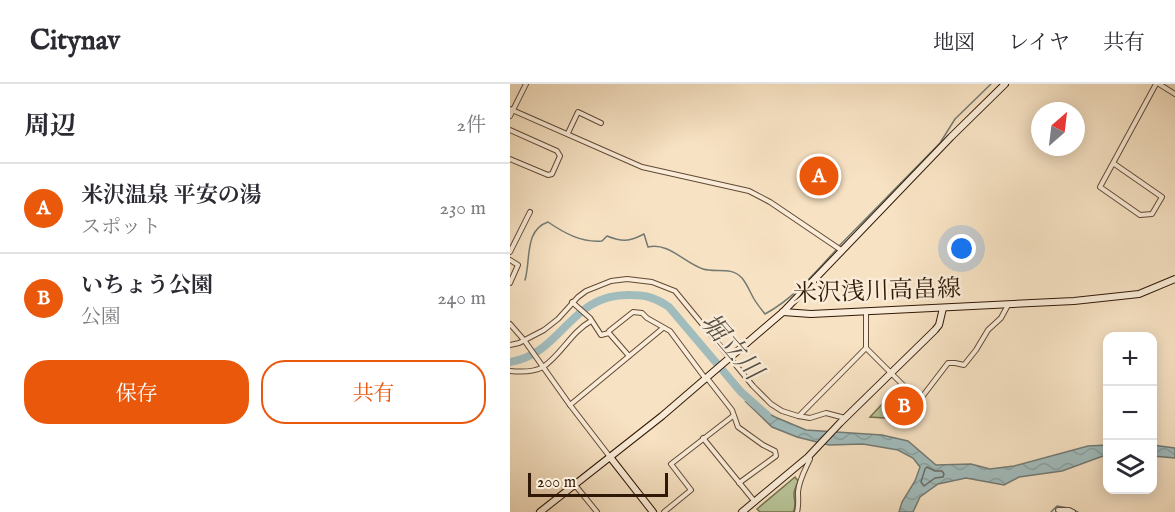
<!DOCTYPE html>
<html lang="ja">
<head>
<meta charset="utf-8">
<style>
	:root { --surface:#fff; --page:#f2f2f3; --text:#2b2b33; --muted:#7c7c81; --line:#e1e1e2; --accent:#ea580c }
	body { margin:0; font-family:"IM FELL English","Noto Serif JP",serif; background:var(--page); color:var(--text) }
	.controls { position:absolute; right:18px; bottom:18px; display:grid; overflow:hidden; border-radius:12px; box-shadow:0 3px 15px #0003 }
	.controls button { width:54px; height:54px; display:grid; place-items:center; padding:0; border:0; border-bottom:2px solid var(--line); background:var(--surface); color:var(--text); font:30px sans-serif }
	.compass { position:absolute; left:521px; top:18px; width:54px; height:54px; border-radius:50%; background:var(--surface); box-shadow:0 3px 15px #0003; rotate:28deg }
	.scale { position:absolute; left:18px; bottom:15px; width:140px; box-sizing:border-box; padding-left:6px; border:3px solid #2f1806; border-top:0; font-size:16px; line-height:21px; white-space:nowrap; color:#2f1806; -webkit-text-stroke:4px #faecd8; paint-order:stroke }
	.you { position:absolute; left:452px; top:165px; width:21px; height:21px; margin:-15px; border:4px solid #fff; border-radius:50%; background:#1a73e8; box-shadow:0 0 0 9px #1a73e833 }
	.badge { display:grid; place-items:center; width:39px; height:39px; border-radius:50%; background:var(--accent); color:#fff; font-size:20px; font-weight:700 }
	.pin { position:absolute; translate:-50% -50%; border:3px solid #fff; box-shadow:0 2px 6px #0006 }
	.list { margin:0; padding:0; list-style:none }
	h2 { display:flex; justify-content:space-between; align-items:center; height:78px; margin:0; padding:0 24px; font-size:26px }
	h2 small { font-size:20px; font-weight:400; color:var(--muted) }
	.list li { display:grid; grid-template-columns:39px 1fr auto; gap:18px; align-items:center; box-sizing:border-box; height:90px; padding:0 24px; border-top:2px solid var(--line) }
	.list b { display:block; font-size:22px; white-space:nowrap }
	.list p { margin:0; font-size:20px; white-space:nowrap; color:var(--muted) }
	.list em { font-size:20px; font-style:normal; color:var(--muted) }
	.actions { display:flex; gap:12px; padding:18px 24px }
	.actions a { flex:1; padding:14px 0; border:2px solid var(--accent); border-radius:24px; text-align:center; font-size:21px; color:var(--accent) }
	.actions .main { background:var(--accent); color:#fff }
	.icon { flex:none; width:33px; height:33px; fill:none; stroke:currentColor; stroke-width:2; stroke-linecap:round; stroke-linejoin:round }
	.map { position:relative; flex:none; width:665px; height:428px; overflow:hidden }
	header { display:flex; align-items:center; gap:36px; box-sizing:border-box; height:84px; padding:0 30px; background:var(--surface); border-bottom:2px solid var(--line) }
	header strong { font-size:28px }
	nav { display:flex; gap:33px; margin-inline-start:auto; font-size:21px }
	main { display:flex }
	aside { flex:1; background:var(--surface) }
	.map>svg:first-child { display:block }
	.park { fill:#b8c497; stroke:#746e4e; stroke-width:1.5 }
	.water { fill:url(#water-waves); stroke:#737a74; stroke-width:1.5 }
	.lines { fill:none; stroke-linecap:round; stroke-linejoin:round }
	.shore { stroke:#686a62; stroke-width:1.5 }
	.stream { stroke:#737a74; stroke-width:1.5 }
	.river { stroke:#a1bcbd; stroke-width:8 }
	.street-casing { stroke:#614a35; stroke-width:6 }
	.secondary-casing { stroke:#2f1806; stroke-width:8 }
	.street { stroke:#faecd8; stroke-width:4 }
	.secondary { stroke:#faecd8; stroke-width:6 }
	.labels { text-anchor:middle; dominant-baseline:central; stroke-width:5; stroke-linejoin:round; paint-order:stroke }
	.street-label { font-size:24px; fill:#2f1806; stroke:#faecd8 }
	.water-label { font-size:26px; font-style:italic; fill:#575146; stroke:#faecd8 }
</style>
</head>
<body>
<header>
<strong>Citynav</strong>
<nav><a>地図</a><a>レイヤ</a><a>共有</a></nav>
</header>
<main>
<aside>
<h2>周辺<small>2件</small></h2>
<ul class="list">
<li><span class="badge">A</span><div><b>米沢温泉 平安の湯</b><p>スポット</p></div><em>230 m</em></li>
<li><span class="badge">B</span><div><b>いちょう公園</b><p>公園</p></div><em>240 m</em></li>
</ul>
<div class="actions"><a class="main">保存</a><a>共有</a></div>
</aside>
<div class="map">
<svg width="665" height="428" viewBox="0 0 665 428">
	<defs>
		<pattern id="water-waves" width="16" height="10" patternUnits="userSpaceOnUse" patternTransform="scale(1.5)"><rect width="16" height="10" fill="#a1bcbd"/><path d="M0 5q4-4 8 0t8 0" fill="none" stroke="#8ba1a1"/></pattern>
	</defs>
	<rect width="100%" height="100%" fill="#f7e2c3"/>
	<filter id="stains"><feTurbulence type="fractalNoise" baseFrequency=".00333" numOctaves="4"/><feColorMatrix values="0 0 0 0 .2 0 0 0 0 .09 0 0 0 0 .02 0 0 0 .5 -.17"/></filter>
	<radialGradient id="worn" r=".72"><stop offset=".6" stop-color="#630" stop-opacity="0"/><stop offset="1" stop-color="#630" stop-opacity=".3"/></radialGradient>
	<g class="park">
		<polygon points="396,307 408,319 391,338 375,334 360,333 374,318 380,324"/>
		<path d="M285,393L288,397C287,401 284,406 284,410C284,417 287,421 283,428H250L247,425Z"/>
	</g>
	<g class="water">
		<polygon points="235,317 265,333 296,346 372,351 398,357 426,381 461,380 480,385 504,382 578,362 597,361 597,372 593,372 552,387 509,393 494,401 456,394 428,400 410,413 403,428 389,428 392,418 405,397 410,383 403,374 388,366 353,360 319,361 287,353 262,343"/>
		<polygon points="642,361 665,364 665,374 643,372"/>
	</g>
	<g class="lines">
		<polygon class="shore" points="417,383 425,387 432,387 434,390 433,393 425,394 414,402 411,398 415,385"/>
		<g class="stream">
			<polyline points="329,162 430,59 445,35 481,0"/>
			<path d="M15,196C21,176 14,146 38,138C54,149 72,159 92,157L97,152C112,158 119,158 134,150L138,163C159,158 174,179 193,185C206,189 221,182 232,194C237,200 240,208 244,215C247,220 251,225 255,230C284,214 304,190 326,166"/>
			<polyline points="563,426 568,428"/>
			<polyline points="541,428 547,422 558,424"/>
		</g>
		<path class="river" d="M0,278C54,269 59,209 121,211C136,211 146,214 159,223L231,308L257,331"/>
		<defs>
			<g id="street">
				<polyline points="649,0 665,10"/>
				<polyline points="0,25 132,83 239,107 260,118 331,166"/>
				<polyline points="0,32 16,0"/>
				<polyline points="0,46 47,67 50,72 42,90 38,91 0,75"/>
				<polyline points="58,49 68,28 91,39"/>
				<polyline points="603,79 652,113 642,130 630,131 590,103 646,0"/>
				<polyline points="0,168 20,128"/>
				<polyline points="0,176 8,181 0,199"/>
				<polyline points="62,218 80,234 91,251 99,249 119,272"/>
				<polyline points="356,227 356,264 406,314 412,313 438,279 445,279 454,281 466,266 478,246 491,234 498,221"/>
				<polyline points="0,240 14,256 60,321 100,373"/>
				<polyline points="99,249 99,247 123,228 132,229 137,234 160,247 195,294"/>
				<polyline points="0,261 9,259 34,246 48,235 68,213 76,207 101,197 117,195 142,198 165,207 243,302 261,320 272,327 288,332 300,334 316,329 335,334"/>
				<path d="M0,287C10,288 24,288 33,283C52,270 61,248 81,237"/>
				<polyline points="197,294 222,326 228,343 253,361 265,367 266,372 229,399"/>
				<polyline points="60,321 153,244"/>
				<polyline points="289,332 356,264"/>
				<polyline points="193,354 245,418"/>
				<polyline points="65,401 87,428"/>
				<polyline points="548,426 559,426 563,428"/>
				<polyline points="154,428 181,406 161,380 223,332"/>
				<path d="M287,428C289,421 288,415 288,408C289,396 295,386 300,375L299,374"/>
			</g>
			<g id="secondary">
				<polyline points="273,228 301,230 564,217 629,210 665,195"/>
				<polyline points="100,373 143,428"/>
				<polyline points="30,428 152,332 273,228 441,53 495,0"/>
				<polyline points="232,428 298,373 330,339 425,246 429,241 433,224"/>
			</g>
		</defs>
		<use href="#street" class="street-casing"/>
		<use href="#secondary" class="secondary-casing"/>
		<use href="#street" class="street"/>
		<use href="#secondary" class="secondary"/>
	</g>
	<g class="labels">
		<g class="street-label">
			<text transform="translate(367 208) rotate(-2)">米沢浅川高畠線</text>
		</g>
		<g class="water-label">
			<text transform="translate(221 263) rotate(49)">堀立川</text>
		</g>
	</g>
	<rect width="100%" height="100%" filter="url(#stains)"/>
	<rect width="100%" height="100%" fill="url(#worn)"/>
</svg>
<div class="controls">
<button>+</button>
<button>−</button>
<button><svg class="icon" aria-label="layers" viewBox="0 0 24 24"><path d="M12 4l9 5-9 5-9-5zM3 14l9 5 9-5"/></svg></button>
</div>
<svg class="compass" viewBox="-18 -18 36 36"><path d="M0-13l5 13h-10z" fill="#e53935"/><path d="M0 13l5-13h-10z" fill="#7c7c81"/></svg>
<div class="scale">200 m</div>
<div class="you"></div>
<div class="pin badge" style="left:309px;top:92px">A</div>
<div class="pin badge" style="left:394px;top:322px">B</div>
</div>
</main>
</body>
</html>
